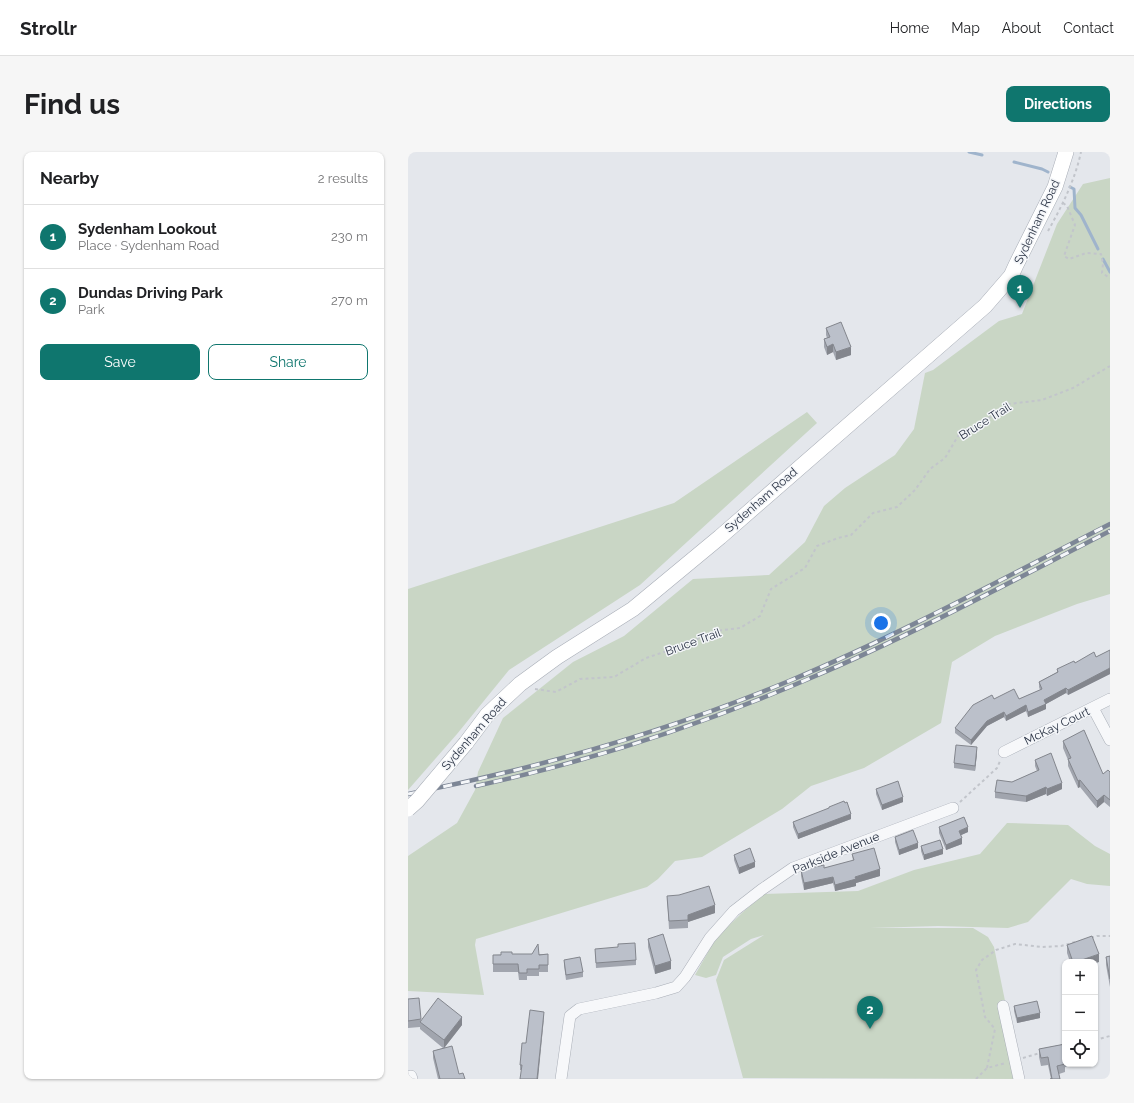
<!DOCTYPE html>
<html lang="en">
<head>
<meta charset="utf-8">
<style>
	:root { --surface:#fff; --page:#f6f6f6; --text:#202124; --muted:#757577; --line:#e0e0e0; --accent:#0f766e }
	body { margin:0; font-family:Raleway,sans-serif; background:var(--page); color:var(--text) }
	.controls { position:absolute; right:12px; bottom:12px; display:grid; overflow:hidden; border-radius:8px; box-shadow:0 1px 3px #0004 }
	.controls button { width:36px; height:36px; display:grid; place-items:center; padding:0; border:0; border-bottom:1px solid var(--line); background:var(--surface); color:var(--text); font:20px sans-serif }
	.you { position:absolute; left:473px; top:471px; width:14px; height:14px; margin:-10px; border:3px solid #fff; border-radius:50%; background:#1a73e8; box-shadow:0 0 0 6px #1a73e833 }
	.badge { display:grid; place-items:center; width:26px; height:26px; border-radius:50%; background:var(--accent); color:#fff; font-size:13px; font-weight:700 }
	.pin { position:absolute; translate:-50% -33px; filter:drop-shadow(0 1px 2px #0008) }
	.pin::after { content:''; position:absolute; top:21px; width:14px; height:12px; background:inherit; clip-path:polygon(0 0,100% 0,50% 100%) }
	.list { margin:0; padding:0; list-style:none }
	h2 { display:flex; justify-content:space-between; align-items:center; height:52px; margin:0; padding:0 16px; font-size:17px }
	h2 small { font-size:13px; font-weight:400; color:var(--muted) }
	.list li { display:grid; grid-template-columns:26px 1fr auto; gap:12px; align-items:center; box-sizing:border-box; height:64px; padding:0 16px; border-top:1px solid var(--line) }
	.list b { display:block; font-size:15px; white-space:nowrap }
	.list p { margin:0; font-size:13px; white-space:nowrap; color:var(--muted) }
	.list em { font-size:13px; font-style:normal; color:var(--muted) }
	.actions { display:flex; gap:8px; padding:12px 16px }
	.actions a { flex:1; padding:9px 0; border:1px solid var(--accent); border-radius:8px; text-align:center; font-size:14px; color:var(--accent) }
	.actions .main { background:var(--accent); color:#fff }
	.icon { flex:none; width:22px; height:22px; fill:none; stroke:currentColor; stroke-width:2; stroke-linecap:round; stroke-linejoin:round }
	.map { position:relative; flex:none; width:702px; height:927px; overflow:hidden; border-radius:8px }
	header { display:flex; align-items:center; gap:24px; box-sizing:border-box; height:56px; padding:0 20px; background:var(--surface); border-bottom:1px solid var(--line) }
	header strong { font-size:19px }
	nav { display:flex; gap:22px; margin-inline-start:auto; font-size:14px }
	.intro { display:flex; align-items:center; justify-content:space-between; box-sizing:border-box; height:96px; padding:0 24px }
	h1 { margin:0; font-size:28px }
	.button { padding:10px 18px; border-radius:8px; background:var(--accent); color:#fff; font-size:14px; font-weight:700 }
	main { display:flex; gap:24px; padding:0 24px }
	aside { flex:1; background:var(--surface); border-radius:8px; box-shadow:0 1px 3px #0004 }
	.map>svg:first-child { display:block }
	.green { fill:#c9d6c5 }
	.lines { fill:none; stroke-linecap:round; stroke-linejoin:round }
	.stream { stroke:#9fb4cc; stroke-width:3 }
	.minor-casing { stroke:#a9aeb7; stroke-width:12 }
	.secondary-casing { stroke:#a9aeb7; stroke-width:16 }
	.path { stroke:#c2c5cb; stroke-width:2; stroke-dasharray:3 3; stroke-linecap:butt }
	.minor { stroke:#f7f8fa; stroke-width:11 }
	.secondary { stroke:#fff; stroke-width:15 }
	.rail-casing { stroke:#7d8696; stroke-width:4.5 }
	.rail { stroke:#f4f6f9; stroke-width:3; stroke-dasharray:9; stroke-linecap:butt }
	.secondary-bridge-casing { stroke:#a9aeb7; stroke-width:16; stroke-linecap:butt }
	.secondary-bridge { stroke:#fff; stroke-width:15 }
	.wall { fill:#a1a5ae }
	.shaded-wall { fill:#83868d }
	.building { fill:#bbc0ca; stroke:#83868d }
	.labels { text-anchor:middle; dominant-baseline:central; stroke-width:3; stroke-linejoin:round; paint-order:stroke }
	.street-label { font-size:12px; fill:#2b3445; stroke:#f4f6f9 }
</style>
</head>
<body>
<header>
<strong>Strollr</strong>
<nav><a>Home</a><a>Map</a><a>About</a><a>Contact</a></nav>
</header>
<div class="intro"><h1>Find us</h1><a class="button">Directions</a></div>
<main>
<aside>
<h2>Nearby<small>2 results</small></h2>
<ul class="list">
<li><span class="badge">1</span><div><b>Sydenham Lookout</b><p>Place · Sydenham Road</p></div><em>230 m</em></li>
<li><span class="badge">2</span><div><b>Dundas Driving Park</b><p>Park</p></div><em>270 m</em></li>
</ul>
<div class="actions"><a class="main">Save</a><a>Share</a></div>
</aside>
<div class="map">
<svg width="702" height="927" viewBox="0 0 702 927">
	<rect width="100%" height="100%" fill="#e4e7ec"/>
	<g class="green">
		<polygon points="702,26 702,442 669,452 587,484 544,510 533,571 456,616 403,634 374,657 294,705 267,709 250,727 239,735 68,787 67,793 76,843 0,839 0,704 49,671 67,638 70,620 95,566 165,510 216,484 285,427 361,423 397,390 416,354 437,336 487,303 506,277 517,221 525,218 591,169 614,162 649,72 675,32"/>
		<polygon points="399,260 409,271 232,433 101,518 49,582 0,638 0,437 266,351"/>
		<polygon points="599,671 660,673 687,694 702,702 702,734 679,732 663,727 620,770 600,776 530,774 462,776 565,776 580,785 586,795 613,927 335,926 308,828 316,808 356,783 343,787 315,805 308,823 298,826 287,823 308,786 335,760 356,742 450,739 506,718 572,702"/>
	</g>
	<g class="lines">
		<g class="stream">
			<polyline points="561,0 574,3"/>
			<polyline points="606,10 634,17 640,20"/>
			<polyline points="662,35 666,37 667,56 673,63 690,97"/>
			<polyline points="695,107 702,120"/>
		</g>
		<defs>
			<g id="minor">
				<polyline points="685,556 702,588"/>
				<polyline points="596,600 702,547"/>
				<polyline points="595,854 611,927"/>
				<polyline points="3,924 4,927"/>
				<polyline points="153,927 162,864 171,857 248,841 268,835 277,825 302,786 326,759 353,738 385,716 545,656"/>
			</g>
			<polyline id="secondary" points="58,591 79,563 112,532 149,505 225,457 312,385 577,154 603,124 608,113 647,35 658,0"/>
		</defs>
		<use href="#minor" class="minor-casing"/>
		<use href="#secondary" class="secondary-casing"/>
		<g class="path">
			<polyline points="655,51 659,54 667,73 656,104 661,107 678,101 693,102 695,112 694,121 702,126"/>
			<path d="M640,79C654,54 667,28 673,0"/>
			<polyline points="611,134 608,143 612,156"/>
			<polyline points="127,537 148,540 172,527 206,525 238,506 268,496 307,479 332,476 352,464 363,437 397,416 409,394 430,386 443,383 465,361 489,355 507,338 522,317 537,306 550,284 574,271 601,252 634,248 665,236 702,214"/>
			<polyline points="552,650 589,616 592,609"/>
			<polyline points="683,786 689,784 702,784"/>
			<polyline points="687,888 702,884"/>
			<polyline points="615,906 632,901"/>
			<polyline points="579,916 587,877 577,865 568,818 574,808 588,798 607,792 634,795 653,794 667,790"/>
			<polyline points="568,927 579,916 598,911"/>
		</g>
		<use href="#minor" class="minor"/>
		<use href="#secondary" class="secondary"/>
		<defs>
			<g id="rail">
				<path d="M68,634C183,609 296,572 405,525C506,482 604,429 702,379"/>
				<path d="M0,642C131,616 258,580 381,529C491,483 596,426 702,372"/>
				<polyline points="0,649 17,645"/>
			</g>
		</defs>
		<use href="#rail" class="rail-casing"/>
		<use href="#rail" class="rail"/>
		<defs>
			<polyline id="secondary-bridge" points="0,657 9,649 58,591"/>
		</defs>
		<use href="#secondary-bridge" class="secondary-bridge-casing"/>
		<use href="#secondary-bridge" class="secondary-bridge"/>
	</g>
	<g class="wall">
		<polygon points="418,176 443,203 428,208 425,200 419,203 416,195 416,187 419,186 418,183"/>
		<polygon points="702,498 702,522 660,543 658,541 638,552 638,557 620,565 618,559 598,569 596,565 579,574 563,593 547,581 547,576 586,547 611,547 632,538 631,535 631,530 649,520 649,517 667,511 688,505"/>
		<polygon points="655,589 695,622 702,620 702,655 696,650 689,656 672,635 670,636 660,614 660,608 655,596"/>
		<polygon points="569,601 567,619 546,616 546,611"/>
		<polygon points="627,608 654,637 639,644 638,642 618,650 587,646 587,640 604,630 629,619 627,614"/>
		<polygon points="468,637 495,650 474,658 468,642"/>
		<polygon points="421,655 443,667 390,687 385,675 385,670 421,657"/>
		<polygon points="531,675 560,680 553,683 554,692 538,698 531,681"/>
		<polygon points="487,685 510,696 491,703 487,690"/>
		<polygon points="513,694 535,702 516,708 513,699"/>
		<polygon points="444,702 472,724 448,731 448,734 427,739 425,731 396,738 393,724 393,718 416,716 445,709"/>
		<polygon points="326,703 347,715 331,722 326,708"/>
		<polygon points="259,744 307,761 280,770 280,776 261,777"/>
		<polygon points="240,787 263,817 247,822 240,795"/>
		<polygon points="659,793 691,810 687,811 687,810 662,810 659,801"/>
		<polygon points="187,797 228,808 228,813 188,816"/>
		<polygon points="104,802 140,802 140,820 131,820 131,824 119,824 119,828 111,828 110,820 85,820 85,803"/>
		<polygon points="702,804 702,835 698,813 698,805"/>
		<polygon points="156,808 175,820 175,825 158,828 156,813"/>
		<polygon points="0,847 13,868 54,873 37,895 51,922 57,927 30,927 25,906 25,899 35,896 12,877 12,875 0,876"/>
		<polygon points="606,854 632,866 609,871 606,859"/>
		<polygon points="136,865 113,918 112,918 112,913 118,891"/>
		<polygon points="657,892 657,912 665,912 665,914 657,915 657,920 651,922 652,927 643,927 640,913 633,914 631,905 631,897"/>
	</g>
	<g class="shaded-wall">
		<polygon points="425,192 425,200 419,203 419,195"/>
		<polygon points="443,195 443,203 428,208 428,200"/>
		<polygon points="702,516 702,522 660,543 660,538"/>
		<polygon points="658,536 658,541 638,552 638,557 620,565 620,560 636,548"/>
		<polygon points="618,553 618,559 598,569 598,564"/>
		<polygon points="596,560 596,565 579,574 563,593 563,588 579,569"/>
		<polygon points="569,595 569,601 567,619 567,614"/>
		<polygon points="672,628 672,635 670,636 670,629"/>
		<polygon points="654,631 654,637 639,644 639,637"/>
		<polygon points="638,635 638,642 618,650 618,644"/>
		<polygon points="696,643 696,650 689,656 689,649"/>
		<polygon points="495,645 495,650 474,658 474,653"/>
		<polygon points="443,662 443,667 390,687 390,682"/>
		<polygon points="560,675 560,680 551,684 551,679"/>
		<polygon points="554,686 554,692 538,698 538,693"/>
		<polygon points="510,691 510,696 491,703 491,698"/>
		<polygon points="535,697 535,702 516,708 516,703"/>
		<polygon points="347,710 347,715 331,722 331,716"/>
		<polygon points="472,717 472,724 448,731 448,734 427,739 427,733 447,725"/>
		<polygon points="425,725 425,731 396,738 396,731"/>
		<polygon points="307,753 307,761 280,770 280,763"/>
		<polygon points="691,802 691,810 687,811 687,810 668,810"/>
		<polygon points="263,809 263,817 247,822 247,814"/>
		<polygon points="136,860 136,865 130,927 129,927"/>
		<polygon points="632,861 632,866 609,871 609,866"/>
		<polygon points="54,865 54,873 36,896 36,888"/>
	</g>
	<g class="building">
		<polygon points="433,170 443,195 428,200 425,192 419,195 416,187 422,185 418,176"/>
		<polygon points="702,498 702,516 660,538 658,536 636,548 638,552 620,560 618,553 598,564 596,560 579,569 563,588 547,576 565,553 584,543 586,547 606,537 611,547 634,537 631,530 650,520 649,517 666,509 667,511 686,500 688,505"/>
		<polygon points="676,578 695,622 700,618 702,620 702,648 696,643 689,649 672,628 670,629 660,607 663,606 655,589"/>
		<polygon points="548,593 569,595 567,614 546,611"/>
		<polygon points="643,601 654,631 639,637 638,635 618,644 587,640 589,628 604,630 631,618 627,608"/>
		<polygon points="490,629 495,645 474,653 468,637"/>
		<polygon points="436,649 437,651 439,650 443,662 390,682 385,670 421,656 421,655"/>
		<polygon points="556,665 560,675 551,679 554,686 538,693 531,675"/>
		<polygon points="505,678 510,691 491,698 487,685"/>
		<polygon points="532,688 535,697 516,703 513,694"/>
		<polygon points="342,696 347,710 331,716 326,703"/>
		<polygon points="466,696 472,717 447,725 448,727 427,733 425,725 396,731 393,718 416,713 416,716 446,708 444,702"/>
		<polygon points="301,734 307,753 280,763 280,768 261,769 259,744 271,743"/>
		<polygon points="255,782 263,809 247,814 240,787"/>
		<polygon points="684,784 691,802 668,810 665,810 659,793"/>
		<polygon points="227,791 228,808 188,811 187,797 210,795 210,792"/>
		<polygon points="130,792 131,803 140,802 140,813 131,813 131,817 119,817 119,821 111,821 110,812 85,812 85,803 93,803 93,800 104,800 104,802 124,802"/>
		<polygon points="702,804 702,827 698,805"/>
		<polygon points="172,805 175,820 158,823 156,808"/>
		<polygon points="11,846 13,867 0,869 0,847"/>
		<polygon points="30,846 54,865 36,888 12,870"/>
		<polygon points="629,849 632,861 609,866 606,854"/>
		<polygon points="122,858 136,860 129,927 112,927 114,913 112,913 114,891 118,891"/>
		<polygon points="657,892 657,907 656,907 657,912 649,914 652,927 642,927 644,927 640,905 633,906 631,897"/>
		<polygon points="44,894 51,922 55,921 57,927 32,927 25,899"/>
	</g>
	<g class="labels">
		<g class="street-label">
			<text transform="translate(629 70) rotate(-65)">Sydenham Road</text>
			<text transform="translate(577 269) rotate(-32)">Bruce Trail</text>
			<text transform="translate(353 348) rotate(-41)">Sydenham Road</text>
			<text transform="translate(285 490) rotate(-20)">Bruce Trail</text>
			<text transform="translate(649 574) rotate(-26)">McKay Court</text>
			<text transform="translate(66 582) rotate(-49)">Sydenham Road</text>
			<text transform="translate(428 701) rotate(-22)">Parkside Avenue</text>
		</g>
	</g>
</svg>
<div class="controls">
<button>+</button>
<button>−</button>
<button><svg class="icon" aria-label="locate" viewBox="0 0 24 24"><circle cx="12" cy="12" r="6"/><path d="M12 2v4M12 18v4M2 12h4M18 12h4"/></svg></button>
</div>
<div class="you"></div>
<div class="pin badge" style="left:612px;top:156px">1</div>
<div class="pin badge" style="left:462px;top:877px">2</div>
</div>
</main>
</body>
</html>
